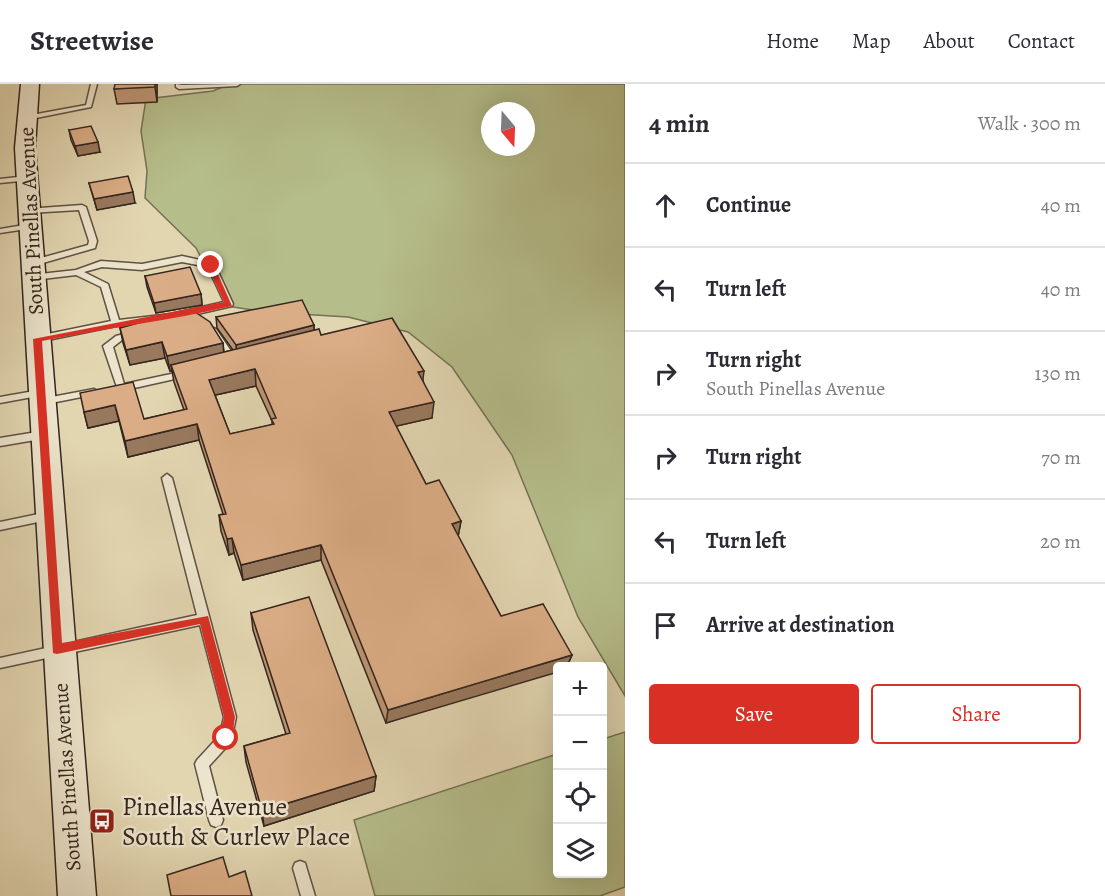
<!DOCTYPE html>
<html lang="en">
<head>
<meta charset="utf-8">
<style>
	:root { --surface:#fff; --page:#f7f7f7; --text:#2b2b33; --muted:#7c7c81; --line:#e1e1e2; --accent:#d93025 }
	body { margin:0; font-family:Alegreya,serif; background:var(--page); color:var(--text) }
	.controls { position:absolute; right:18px; bottom:18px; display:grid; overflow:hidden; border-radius:6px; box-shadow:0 6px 24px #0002 }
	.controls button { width:54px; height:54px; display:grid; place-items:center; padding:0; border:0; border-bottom:2px solid var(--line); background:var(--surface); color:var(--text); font:30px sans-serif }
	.compass { position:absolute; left:481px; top:18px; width:54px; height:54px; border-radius:50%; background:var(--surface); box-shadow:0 6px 24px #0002; rotate:161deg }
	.stop { position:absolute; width:18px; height:18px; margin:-14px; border:4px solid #d93025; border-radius:50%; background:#fff }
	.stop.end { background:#d93025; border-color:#fff; box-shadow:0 2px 6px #0008 }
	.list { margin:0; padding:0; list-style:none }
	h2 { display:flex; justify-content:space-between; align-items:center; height:78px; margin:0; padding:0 24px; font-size:26px }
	h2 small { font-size:20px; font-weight:400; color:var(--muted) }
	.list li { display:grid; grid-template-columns:39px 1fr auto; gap:18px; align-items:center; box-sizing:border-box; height:84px; padding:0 24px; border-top:2px solid var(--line) }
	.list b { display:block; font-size:22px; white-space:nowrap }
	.list p { margin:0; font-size:20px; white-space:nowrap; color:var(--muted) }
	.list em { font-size:20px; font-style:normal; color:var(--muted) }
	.actions { display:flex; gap:12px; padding:18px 24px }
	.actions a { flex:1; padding:14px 0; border:2px solid var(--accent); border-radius:6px; text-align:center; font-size:21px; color:var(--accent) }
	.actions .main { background:var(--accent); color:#fff }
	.icon { flex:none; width:33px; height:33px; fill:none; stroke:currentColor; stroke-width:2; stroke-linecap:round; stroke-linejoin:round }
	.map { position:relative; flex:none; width:625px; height:812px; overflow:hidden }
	header { display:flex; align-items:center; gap:36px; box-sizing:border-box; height:84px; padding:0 30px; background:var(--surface); border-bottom:2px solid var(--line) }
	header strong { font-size:28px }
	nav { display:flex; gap:33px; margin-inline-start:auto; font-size:21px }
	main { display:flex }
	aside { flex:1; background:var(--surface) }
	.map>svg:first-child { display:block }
	.green { fill:#b5bd8a; stroke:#747154; stroke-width:1.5; fill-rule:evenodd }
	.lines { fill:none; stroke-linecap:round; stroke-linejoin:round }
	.lane-casing { stroke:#605143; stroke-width:3 }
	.secondary-casing { stroke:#34251e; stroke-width:3 }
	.lane { fill:#ece4cc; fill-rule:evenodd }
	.secondary { fill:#ece4cc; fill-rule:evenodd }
	.wall { fill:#bc9573; stroke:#34251e; stroke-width:1.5; fill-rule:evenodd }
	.shaded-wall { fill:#99795e; stroke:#34251e; stroke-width:1.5 }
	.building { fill:#dbad86; stroke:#34251e; stroke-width:1.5; fill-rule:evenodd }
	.route { fill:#d93025 }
	.labels { text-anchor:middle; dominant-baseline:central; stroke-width:5; stroke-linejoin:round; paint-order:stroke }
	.street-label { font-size:21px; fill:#34251e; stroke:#ece4cc }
	.near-poi-label { font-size:26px; fill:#34251e; stroke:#ece4cc; text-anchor:start }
</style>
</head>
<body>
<header>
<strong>Streetwise</strong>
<nav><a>Home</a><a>Map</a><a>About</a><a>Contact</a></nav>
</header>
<main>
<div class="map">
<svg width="625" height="812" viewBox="0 0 625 812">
	<rect width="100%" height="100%" fill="#e2d6b1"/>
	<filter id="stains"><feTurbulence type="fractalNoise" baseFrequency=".00333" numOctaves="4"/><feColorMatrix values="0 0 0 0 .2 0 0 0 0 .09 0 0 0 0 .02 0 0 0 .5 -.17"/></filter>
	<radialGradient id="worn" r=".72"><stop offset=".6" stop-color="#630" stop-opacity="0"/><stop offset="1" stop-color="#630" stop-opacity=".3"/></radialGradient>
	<g class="green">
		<path d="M230,0H625V612L578,533L512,371L452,283L408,248L348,233L265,228L227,222L196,164L145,114L147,87L141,47L146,15L213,7ZM490,27H526V63H490Z"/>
		<polygon points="625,648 625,803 600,812 375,812 354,736 557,670 558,790 602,790 603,655"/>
	</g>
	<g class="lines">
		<defs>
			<g id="lane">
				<polygon points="91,0 97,0 91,23 26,36 23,34 26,32 86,21"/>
				<polygon points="176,0 182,1 240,0 237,2 179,5 176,3"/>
				<polygon points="27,92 30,92 30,96 0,99 0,95"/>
				<polygon points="82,121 86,123 97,157 95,164 36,181 30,181 30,177 88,161 89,157 79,126 29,129 26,129 26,125"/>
				<polygon points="30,140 34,142 33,144 0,149 0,145"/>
				<path d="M182,172L214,179L233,220L232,222L171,236L116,242L38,258L33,255L38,252L111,237L101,203L76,191L34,196L31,195V191L76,186L101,177L142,180ZM182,178L208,183L224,218L171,230L119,236L108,200L84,188L102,183L142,186Z"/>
				<polygon points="213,244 216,245 237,276 239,278 237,280 231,280 209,247"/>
				<polygon points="135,247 140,250 138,252 122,256 113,263 124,300 185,287 188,288 190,290 188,292 121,307 118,306 103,262 116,252"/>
				<polygon points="94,305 99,308 97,310 41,321 36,318 41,315"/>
				<polygon points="40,306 43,307 45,309 43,311 0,319 0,313"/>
				<polygon points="43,347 47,348 48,351 47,354 0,362 0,354"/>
				<polygon points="167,390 172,394 236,633 231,658 209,682 223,736 221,741 216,743 211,741 209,736 195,680 197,676 220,651 224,633 200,541 0,584 0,574 197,531 162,394"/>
				<polygon points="48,428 52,429 53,432 52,435 0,446 0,438"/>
				<polygon points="300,777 305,779 315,812 301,812 293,784 295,779"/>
			</g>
			<polygon id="secondary" points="21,0 39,0 35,64 96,812 58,812 15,64"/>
		</defs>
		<use href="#lane" class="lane-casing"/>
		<use href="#secondary" class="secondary-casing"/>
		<use href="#lane" class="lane"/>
		<use href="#secondary" class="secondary"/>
	</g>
	<g class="wall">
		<polygon points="157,0 157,18 117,20 114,5"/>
		<polygon points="69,46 100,68 78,72 71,56"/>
		<polygon points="89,99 135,119 97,126"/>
		<polygon points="145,192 201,210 202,221 156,229 147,203"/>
		<path d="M216,233L314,241V246L321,251L423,296L432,334L396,342L426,400L461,437L458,452L501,532L572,571L567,582H558L386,639L321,476L243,496L234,469L229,471L221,447L219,431L223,430L199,356L128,373L119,337L88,344L84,328L144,335L184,326L174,298L172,287H170L165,274L130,281L123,259L120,244L223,259L224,268L233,266L217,244ZM256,302L272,337V341L230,350L215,311Z"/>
		<polygon points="251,529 376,692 374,707 264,742 246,678 244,662 286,650 253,546"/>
	</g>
	<g class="shaded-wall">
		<polygon points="155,0 157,0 157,18 155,3"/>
		<polygon points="98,58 100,68 78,72 75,62"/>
		<polygon points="133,108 135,119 97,126 94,115"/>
		<polygon points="201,210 202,221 156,229 154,219"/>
		<polygon points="314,241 314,252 237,271 236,261"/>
		<polygon points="162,258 165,274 130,281 126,266"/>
		<polygon points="223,259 224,275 171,281 172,287 170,287 167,272"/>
		<polygon points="255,285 256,302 211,312 209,296"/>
		<polygon points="424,287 422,303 418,288"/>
		<polygon points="434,318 432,334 388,344 389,328"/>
		<polygon points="115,321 119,337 88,344 84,328"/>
		<polygon points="197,340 199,356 128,373 125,357"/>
		<polygon points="461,437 458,453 452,440"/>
		<polygon points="232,454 234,469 229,471 227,455"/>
		<polygon points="321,461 321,476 243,496 241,481"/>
		<polygon points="572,571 567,582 558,582 558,588 386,639 388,626"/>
		<polygon points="376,692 374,707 264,742 262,727"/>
	</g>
	<g class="building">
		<polygon points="115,0 155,0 155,3 114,5"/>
		<polygon points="91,42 98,58 75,62 69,46"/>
		<polygon points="128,92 133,108 94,115 89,99"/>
		<polygon points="190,183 201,210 154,219 145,192"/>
		<polygon points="302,216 314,241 236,261 216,233"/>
		<polygon points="195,228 210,238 223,259 167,272 162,258 126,266 120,244 160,233"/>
		<path d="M392,234L424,287L418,288L434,318L389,328L426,400L439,396L461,437L452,440L501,532L543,520L572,571L388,626L321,461L241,481L232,454L227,455L219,431L226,430L197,340L125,357L115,321L84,328L80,309L133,298L144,335L187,325L171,281L319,245L321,251ZM255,285L276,334L271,335L274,340L230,350L209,296Z"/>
		<polygon points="309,513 376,692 262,727 244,662 290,649 251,529"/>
		<polygon points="223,773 229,793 245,787 252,812 171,812 167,791"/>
	</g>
	<path class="route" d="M211,179L214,181L232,222C169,237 105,244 42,257L62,559L208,532L235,633L232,654L226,660L220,654L224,633L200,540L57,570L53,569L33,255L224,218L207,181Z"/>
	<defs>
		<symbol id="bus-square" viewBox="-11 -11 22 22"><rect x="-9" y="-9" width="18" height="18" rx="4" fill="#8f2418" stroke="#ece4cc"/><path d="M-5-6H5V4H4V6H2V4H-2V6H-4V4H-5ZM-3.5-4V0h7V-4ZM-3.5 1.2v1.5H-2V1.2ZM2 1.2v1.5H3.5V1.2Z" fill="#fff"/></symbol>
	</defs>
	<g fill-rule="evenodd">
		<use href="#bus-square" x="87" y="722" width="30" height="30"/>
	</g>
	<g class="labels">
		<g class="street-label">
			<text transform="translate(31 137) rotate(-93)">South Pinellas Avenue</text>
			<text transform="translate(67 693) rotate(-94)">South Pinellas Avenue</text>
		</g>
		<g class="near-poi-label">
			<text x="122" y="722">Pinellas Avenue<tspan x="122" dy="30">South &amp; Curlew Place</tspan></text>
		</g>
	</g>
	<rect width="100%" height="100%" filter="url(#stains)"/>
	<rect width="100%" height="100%" fill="url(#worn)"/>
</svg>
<div class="controls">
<button>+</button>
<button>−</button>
<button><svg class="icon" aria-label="locate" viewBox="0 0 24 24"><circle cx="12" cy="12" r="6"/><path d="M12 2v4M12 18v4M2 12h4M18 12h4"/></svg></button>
<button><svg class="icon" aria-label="layers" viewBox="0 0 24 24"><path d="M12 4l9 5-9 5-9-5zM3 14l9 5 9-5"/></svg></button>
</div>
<svg class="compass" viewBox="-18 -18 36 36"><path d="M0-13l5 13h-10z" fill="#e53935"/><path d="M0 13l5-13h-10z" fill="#7c7c81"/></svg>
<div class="stop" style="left:226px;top:654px"></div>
<div class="stop end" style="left:211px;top:181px"></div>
</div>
<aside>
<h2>4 min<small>Walk · 300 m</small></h2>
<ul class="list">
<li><svg class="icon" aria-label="ahead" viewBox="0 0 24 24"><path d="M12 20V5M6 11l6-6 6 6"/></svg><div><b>Continue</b></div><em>40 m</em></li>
<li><svg class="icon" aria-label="left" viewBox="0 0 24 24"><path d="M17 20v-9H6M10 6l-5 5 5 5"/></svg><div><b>Turn left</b></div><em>40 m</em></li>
<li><svg class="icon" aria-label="right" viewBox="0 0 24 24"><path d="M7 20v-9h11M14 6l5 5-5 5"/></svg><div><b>Turn right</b><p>South Pinellas Avenue</p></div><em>130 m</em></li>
<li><svg class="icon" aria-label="right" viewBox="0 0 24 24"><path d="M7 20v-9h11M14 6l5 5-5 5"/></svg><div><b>Turn right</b></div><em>70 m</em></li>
<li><svg class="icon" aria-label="left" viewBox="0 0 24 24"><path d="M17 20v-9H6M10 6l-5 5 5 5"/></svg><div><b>Turn left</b></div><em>20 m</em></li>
<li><svg class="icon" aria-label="arrive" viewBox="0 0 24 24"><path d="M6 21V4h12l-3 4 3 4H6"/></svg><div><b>Arrive at destination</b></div></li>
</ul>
<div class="actions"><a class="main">Save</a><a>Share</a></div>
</aside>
</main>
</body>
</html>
